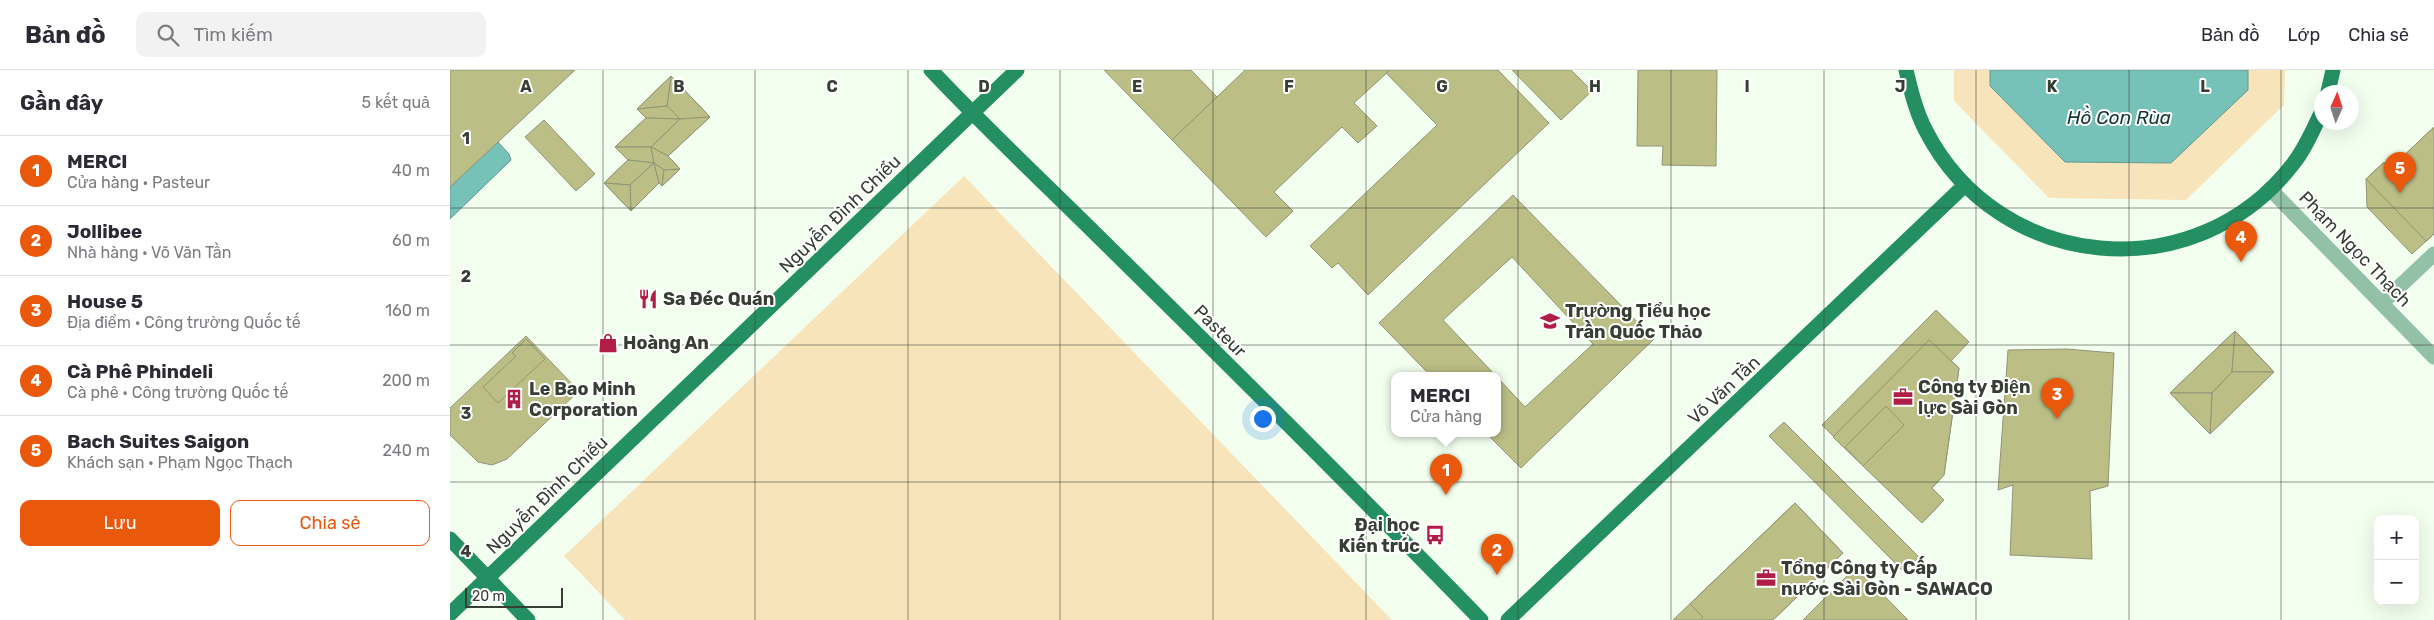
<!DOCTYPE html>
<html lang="vi">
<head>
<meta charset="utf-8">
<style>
	:root { --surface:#fff; --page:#f2f2f3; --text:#2b2b33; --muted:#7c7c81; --line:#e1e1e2; --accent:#ea580c }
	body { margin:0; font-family:Rubik,sans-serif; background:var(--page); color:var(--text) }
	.controls { position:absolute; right:15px; bottom:15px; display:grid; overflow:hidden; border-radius:10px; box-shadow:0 5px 20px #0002 }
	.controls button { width:45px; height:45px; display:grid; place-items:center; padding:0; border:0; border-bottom:1px solid var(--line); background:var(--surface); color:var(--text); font:25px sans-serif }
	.compass { position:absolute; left:1864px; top:15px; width:45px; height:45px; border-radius:50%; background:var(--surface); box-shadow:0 5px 20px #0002; rotate:3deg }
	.scale { position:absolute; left:15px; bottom:12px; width:98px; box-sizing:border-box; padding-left:5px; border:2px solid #373e34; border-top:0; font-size:14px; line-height:18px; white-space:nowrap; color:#373e34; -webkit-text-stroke:4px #fff; paint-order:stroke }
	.you { position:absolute; left:812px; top:348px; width:18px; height:18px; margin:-12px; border:4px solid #fff; border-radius:50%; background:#1a73e8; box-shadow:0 0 0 8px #1a73e833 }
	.badge { display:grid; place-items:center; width:32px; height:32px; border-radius:50%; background:var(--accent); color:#fff; font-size:16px; font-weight:700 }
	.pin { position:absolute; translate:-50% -41px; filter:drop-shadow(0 1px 2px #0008) }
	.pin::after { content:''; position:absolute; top:26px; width:18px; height:15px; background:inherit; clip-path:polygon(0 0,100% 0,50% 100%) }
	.popup { position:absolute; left:941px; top:302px; width:110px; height:65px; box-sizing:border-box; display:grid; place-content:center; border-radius:10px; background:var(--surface); filter:drop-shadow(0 1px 4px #0005); font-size:16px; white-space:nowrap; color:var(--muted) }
	.popup b { font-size:19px; color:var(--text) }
	.popup::after { content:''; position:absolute; left:50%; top:100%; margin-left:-10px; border:10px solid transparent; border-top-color:var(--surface) }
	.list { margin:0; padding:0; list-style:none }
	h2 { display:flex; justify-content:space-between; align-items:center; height:65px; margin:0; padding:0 20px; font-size:21px }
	h2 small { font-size:16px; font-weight:400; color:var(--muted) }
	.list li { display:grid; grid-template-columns:32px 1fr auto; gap:15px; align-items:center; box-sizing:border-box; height:70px; padding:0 20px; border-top:1px solid var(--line) }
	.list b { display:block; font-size:19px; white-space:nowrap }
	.list p { margin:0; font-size:16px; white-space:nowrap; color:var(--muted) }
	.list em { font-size:16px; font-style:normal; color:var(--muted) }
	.actions { display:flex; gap:10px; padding:15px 20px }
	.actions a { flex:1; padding:11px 0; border:1px solid var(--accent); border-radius:10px; text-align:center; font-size:18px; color:var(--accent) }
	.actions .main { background:var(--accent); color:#fff }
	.icon { flex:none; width:28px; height:28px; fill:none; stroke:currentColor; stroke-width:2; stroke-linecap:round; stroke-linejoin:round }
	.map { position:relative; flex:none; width:1984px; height:550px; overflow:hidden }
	header { display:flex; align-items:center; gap:30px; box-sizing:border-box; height:70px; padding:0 25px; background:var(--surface); border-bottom:1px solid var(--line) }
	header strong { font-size:24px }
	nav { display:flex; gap:28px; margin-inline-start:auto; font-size:18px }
	.search { width:350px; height:45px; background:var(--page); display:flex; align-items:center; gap:12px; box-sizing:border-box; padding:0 18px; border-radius:10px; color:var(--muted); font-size:19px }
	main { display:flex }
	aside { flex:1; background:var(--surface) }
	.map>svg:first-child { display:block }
	.green { fill:#f8e4ba }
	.water { fill:#76c1b8; stroke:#639a90 }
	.building { fill:#bbbf86; stroke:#929578 }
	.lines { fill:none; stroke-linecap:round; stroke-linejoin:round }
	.minor { stroke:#92c1a8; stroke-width:15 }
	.major { stroke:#258f64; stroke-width:15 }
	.grid { fill:none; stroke:#373e34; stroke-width:1; stroke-opacity:0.55 }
	.labels { text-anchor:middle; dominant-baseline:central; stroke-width:4; stroke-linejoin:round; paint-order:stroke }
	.street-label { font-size:18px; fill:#373e34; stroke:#fff }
	.poi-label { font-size:18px; font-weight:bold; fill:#373e34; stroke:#fff; text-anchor:start }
	.water-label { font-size:19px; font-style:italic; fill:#143835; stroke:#fff }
	.grid-label { font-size:16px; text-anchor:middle; font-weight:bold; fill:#373e34; stroke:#fff; stroke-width:4; stroke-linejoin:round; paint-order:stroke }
</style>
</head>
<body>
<header>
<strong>Bản đồ</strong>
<div class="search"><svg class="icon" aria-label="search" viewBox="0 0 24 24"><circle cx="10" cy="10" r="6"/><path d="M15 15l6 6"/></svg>Tìm kiếm</div>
<nav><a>Bản đồ</a><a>Lớp</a><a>Chia sẻ</a></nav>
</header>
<main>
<aside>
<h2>Gần đây<small>5 kết quả</small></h2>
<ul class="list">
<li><span class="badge">1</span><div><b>MERCI</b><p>Cửa hàng · Pasteur</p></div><em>40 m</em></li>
<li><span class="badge">2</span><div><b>Jollibee</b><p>Nhà hàng · Võ Văn Tần</p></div><em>60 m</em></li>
<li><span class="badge">3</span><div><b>House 5</b><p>Địa điểm · Công trường Quốc tế</p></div><em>160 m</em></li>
<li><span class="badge">4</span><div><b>Cà Phê Phindeli</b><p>Cà phê · Công trường Quốc tế</p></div><em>200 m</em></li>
<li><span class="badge">5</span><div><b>Bach Suites Saigon</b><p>Khách sạn · Phạm Ngọc Thạch</p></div><em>240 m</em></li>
</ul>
<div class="actions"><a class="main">Lưu</a><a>Chia sẻ</a></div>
</aside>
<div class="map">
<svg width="1984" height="550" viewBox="0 0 1984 550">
	<rect width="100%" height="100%" fill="#f3ffee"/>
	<g class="green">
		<polygon points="1504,0 1835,0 1834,35 1736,130 1599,128 1504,31"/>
		<polygon points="514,106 942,550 175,550 114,486"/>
	</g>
	<g class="water">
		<polygon points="1540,0 1798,0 1798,20 1721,93 1615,92 1540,16"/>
		<polygon points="48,72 59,84 61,90 0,149 0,117"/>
	</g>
	<g class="building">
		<polygon points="0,0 125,0 0,117"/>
		<polygon points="654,0 741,0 767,27 722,70"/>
		<polygon points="795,0 940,0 904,33 927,56 908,73 892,57 824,122 843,141 816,167 722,70"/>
		<polygon points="940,0 1048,0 1099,53 918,225 888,193 882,198 860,176 987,55 936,3"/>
		<polygon points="1062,0 1121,0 1142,21 1111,50"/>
		<polygon points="1188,0 1267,0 1266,96 1212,95 1213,76 1187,76"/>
		<polygon points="221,6 260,47 218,86 230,99 212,116 209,113 181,141 154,113 178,90 165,77 196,48 187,39"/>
		<polygon points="221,6 260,47 230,49 217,36"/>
		<polygon points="221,6 217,36 187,39"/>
		<polygon points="217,36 230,49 196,48 187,39"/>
		<polygon points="260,47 218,86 201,77 230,49"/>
		<polygon points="196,48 230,49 201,77 165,77"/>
		<polygon points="94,50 145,104 126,121 75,67"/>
		<polygon points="1984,57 1984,164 1962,184 1917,137 1916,109 1933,93 1945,94"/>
		<polygon points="1984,57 1984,164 1976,171 1916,109 1933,93 1945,94"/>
		<polygon points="165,77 201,77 204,93 178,90"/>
		<polygon points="201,77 218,86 230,99 214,100 204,93"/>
		<polygon points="178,90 204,93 180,115 154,113"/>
		<polygon points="204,93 209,113 181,141 180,115"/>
		<polygon points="204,93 214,100 212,116 209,113"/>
		<polygon points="230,99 212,116 214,100"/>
		<polygon points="154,113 180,115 181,141"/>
		<polygon points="1063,125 1204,269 1071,398 1037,364 1047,364 1047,307 1075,337 1143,274 1062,187 993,250 1046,306 981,306 929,253"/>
		<polygon points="1486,240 1519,272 1501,291 1509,298 1494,405 1482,418 1494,430 1472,453 1372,355"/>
		<polygon points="1785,261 1824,302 1760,364 1720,323"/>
		<polygon points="1785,261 1782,302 1762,323 1720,323"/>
		<polygon points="1785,261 1824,302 1782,302"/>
		<polygon points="76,266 129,321 57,389 42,395 28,392 0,365 0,338"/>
		<polygon points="76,269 95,289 48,333 33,317 66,286 62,283"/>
		<polygon points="1479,270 1509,298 1494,405 1482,418 1494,430 1472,453 1383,367"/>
		<polygon points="1617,279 1664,283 1658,416 1640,421 1642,489 1560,485 1563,415 1548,420 1558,280"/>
		<polygon points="1782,302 1824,302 1760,364 1762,323"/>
		<polygon points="1720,323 1762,323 1760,364"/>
		<polygon points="1436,336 1454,355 1413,396 1395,377"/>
		<polygon points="1334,352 1469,487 1454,502 1319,366"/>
		<polygon points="1345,433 1393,483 1323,550 1223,550"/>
		<polygon points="1345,433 1393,483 1323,550 1250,550 1253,547 1240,534"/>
		<polygon points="1406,497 1458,550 1353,550"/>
	</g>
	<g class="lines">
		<g class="minor">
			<polyline points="1820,119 1984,287"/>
			<polyline points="1932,233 1984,184"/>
		</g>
		<g class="major">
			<path d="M481,0C538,61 599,117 658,176C783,299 908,423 1031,550"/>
			<path d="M1456,0C1461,21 1466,42 1476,61C1549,202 1745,221 1843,94C1855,79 1863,60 1872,41"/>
			<polyline points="1878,22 1883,0"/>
			<polyline points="0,469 78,550"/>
			<polyline points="0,544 567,0"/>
			<polyline points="1058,550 1515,115"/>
		</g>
	</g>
	<path class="grid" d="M153,0V550M305,0V550M458,0V550M610,0V550M763,0V550M916,0V550M1068,0V550M1221,0V550M1374,0V550M1526,0V550M1679,0V550M1831,0V550M0,138H1984M0,275H1984M0,412H1984"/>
	<defs>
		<symbol id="restaurant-bare" viewBox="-9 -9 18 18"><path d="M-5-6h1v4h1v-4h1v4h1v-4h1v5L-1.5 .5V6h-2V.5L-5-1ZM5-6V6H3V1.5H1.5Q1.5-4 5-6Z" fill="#b01d46" stroke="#fff" stroke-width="2.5" paint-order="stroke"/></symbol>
		<symbol id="school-bare" viewBox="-9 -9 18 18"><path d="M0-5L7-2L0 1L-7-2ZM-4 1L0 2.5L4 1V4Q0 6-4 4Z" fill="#b01d46" stroke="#fff" stroke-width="2.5" paint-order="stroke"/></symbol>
		<symbol id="shop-bare" viewBox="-9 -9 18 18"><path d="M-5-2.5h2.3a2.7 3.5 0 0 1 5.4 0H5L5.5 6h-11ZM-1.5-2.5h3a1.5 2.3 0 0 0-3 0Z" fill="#b01d46" stroke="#fff" stroke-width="2.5" paint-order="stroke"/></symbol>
		<symbol id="office-bare" viewBox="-9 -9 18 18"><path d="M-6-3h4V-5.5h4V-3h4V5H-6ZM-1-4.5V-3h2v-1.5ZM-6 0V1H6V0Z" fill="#b01d46" stroke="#fff" stroke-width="2.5" paint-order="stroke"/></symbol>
		<symbol id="building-bare" viewBox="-9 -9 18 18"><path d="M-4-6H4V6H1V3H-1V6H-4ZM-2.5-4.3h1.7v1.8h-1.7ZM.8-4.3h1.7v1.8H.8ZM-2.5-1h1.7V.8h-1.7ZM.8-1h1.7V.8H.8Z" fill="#b01d46" stroke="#fff" stroke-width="2.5" paint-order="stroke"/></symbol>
		<symbol id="bus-bare" viewBox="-9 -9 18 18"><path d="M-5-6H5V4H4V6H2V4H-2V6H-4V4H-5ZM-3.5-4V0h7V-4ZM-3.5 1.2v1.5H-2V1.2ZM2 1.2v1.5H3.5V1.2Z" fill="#b01d46" stroke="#fff" stroke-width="2.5" paint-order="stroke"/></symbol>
	</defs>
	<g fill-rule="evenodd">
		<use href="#restaurant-bare" x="184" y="215" width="28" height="28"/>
		<use href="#school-bare" x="1086" y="237" width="28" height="28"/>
		<use href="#shop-bare" x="144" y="259" width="28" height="28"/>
		<use href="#office-bare" x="1439" y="313" width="28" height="28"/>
		<use href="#building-bare" x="50" y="315" width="28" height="28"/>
		<use href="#bus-bare" x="971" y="451" width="28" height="28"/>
		<use href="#office-bare" x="1302" y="494" width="28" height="28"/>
	</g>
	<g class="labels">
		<g class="street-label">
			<text transform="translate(390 144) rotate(-44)">Nguyễn Đình Chiểu</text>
			<text transform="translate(1905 179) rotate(46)">Phạm Ngọc Thạch</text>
			<text transform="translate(770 261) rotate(45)">Pasteur</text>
			<text transform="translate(1274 320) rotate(-43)">Võ Văn Tần</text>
			<text transform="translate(97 425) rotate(-44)">Nguyễn Đình Chiểu</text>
		</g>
		<g class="poi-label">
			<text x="213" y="229">Sa Đéc Quán</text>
			<text x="1115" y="241">Trường Tiểu học<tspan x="1115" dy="21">Trần Quốc Thảo</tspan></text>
			<text x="173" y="273">Hoàng An</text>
			<text x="1468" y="317">Công ty Điện<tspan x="1468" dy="21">lực Sài Gòn</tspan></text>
			<text x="79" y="319">Le Bao Minh<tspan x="79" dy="21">Corporation</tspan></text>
			<text x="970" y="455" text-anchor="end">Đại học<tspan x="970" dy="21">Kiến trúc</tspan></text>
			<text x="1331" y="498">Tổng Công ty Cấp<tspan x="1331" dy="21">nước Sài Gòn - SAWACO</tspan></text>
		</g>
		<g class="water-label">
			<text x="1669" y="47">Hồ Con Rùa</text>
		</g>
	</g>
	<g class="grid-label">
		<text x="76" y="22">A</text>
		<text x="229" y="22">B</text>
		<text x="382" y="22">C</text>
		<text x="534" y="22">D</text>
		<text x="687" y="22">E</text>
		<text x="839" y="22">F</text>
		<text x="992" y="22">G</text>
		<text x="1145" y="22">H</text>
		<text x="1297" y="22">I</text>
		<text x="1450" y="22">J</text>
		<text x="1602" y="22">K</text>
		<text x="1755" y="22">L</text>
		<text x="16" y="74">1</text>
		<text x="16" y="212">2</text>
		<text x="16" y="349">3</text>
		<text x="16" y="487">4</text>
	</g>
</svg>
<div class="controls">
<button>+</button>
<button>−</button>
</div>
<svg class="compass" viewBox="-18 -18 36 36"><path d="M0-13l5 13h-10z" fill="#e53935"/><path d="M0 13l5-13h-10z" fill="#7c7c81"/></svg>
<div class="scale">20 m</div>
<div class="you"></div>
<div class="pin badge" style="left:996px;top:425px">1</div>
<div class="popup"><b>MERCI</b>Cửa hàng</div>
<div class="pin badge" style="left:1047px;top:505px">2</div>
<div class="pin badge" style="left:1607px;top:349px">3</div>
<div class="pin badge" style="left:1791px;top:192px">4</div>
<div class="pin badge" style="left:1950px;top:123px">5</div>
</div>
</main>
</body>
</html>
